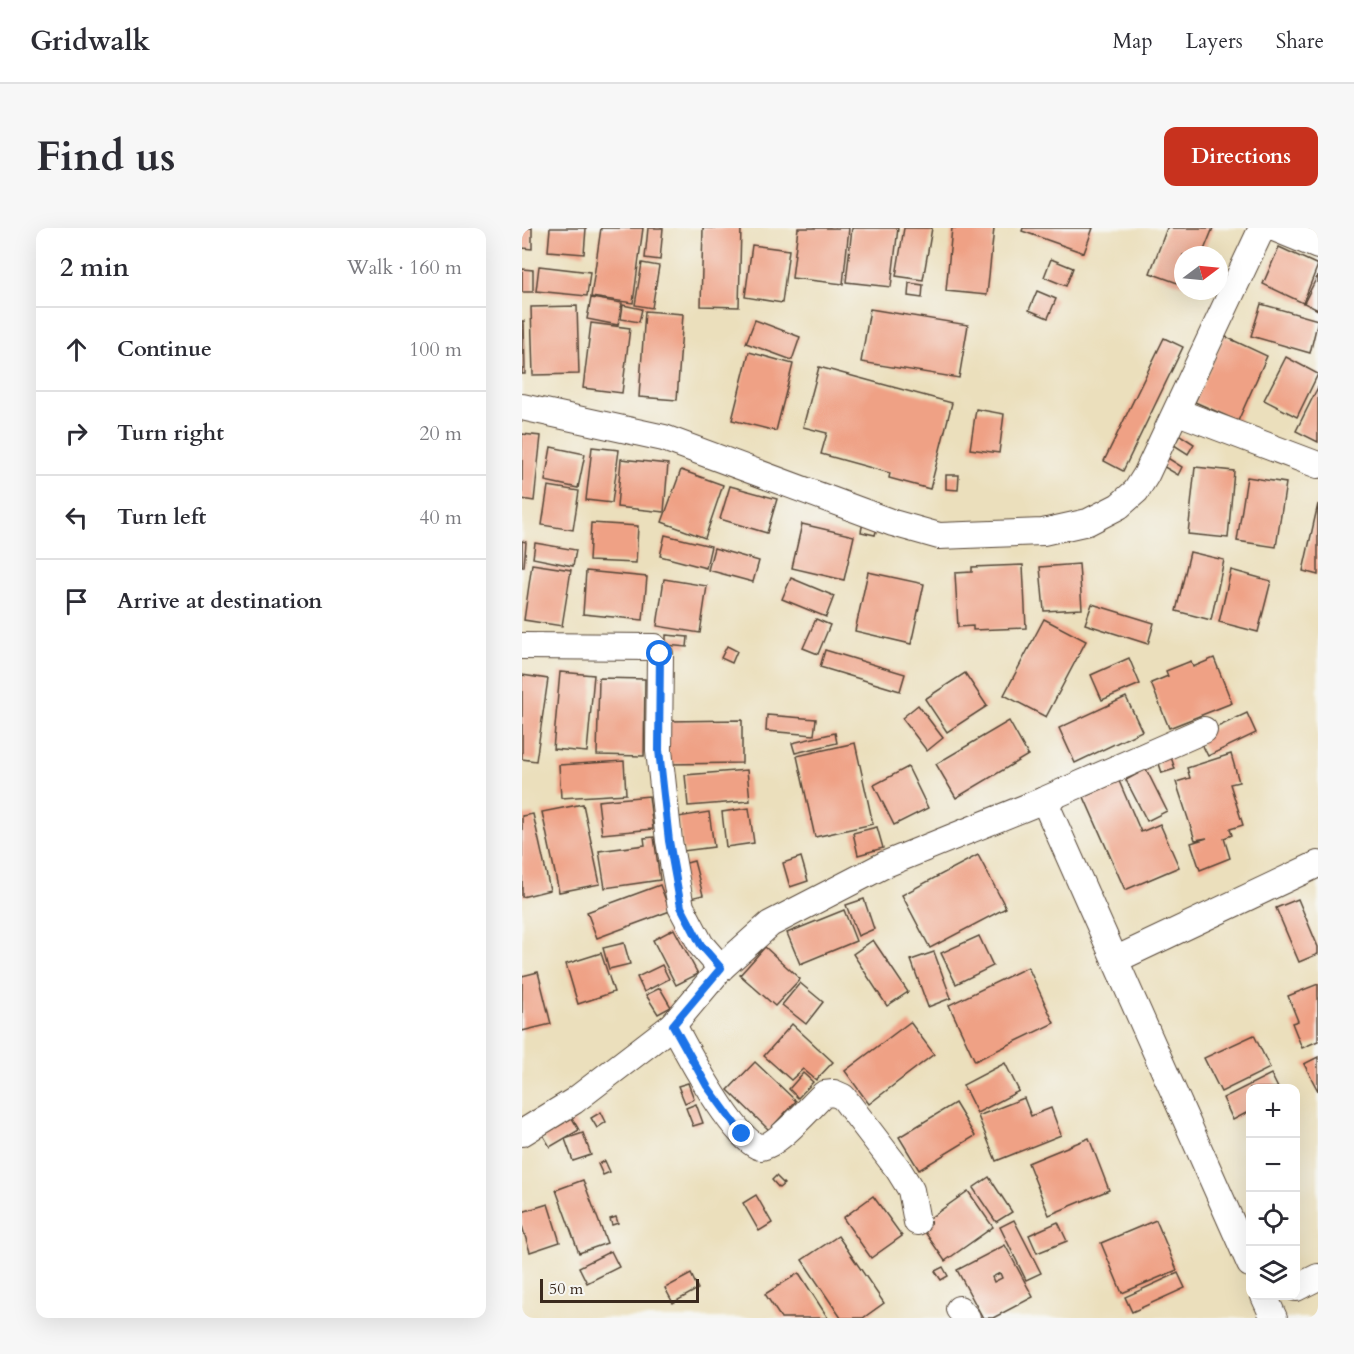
<!DOCTYPE html>
<html lang="en">
<head>
<meta charset="utf-8">
<style>
	:root { --surface:#fff; --page:#f7f7f7; --text:#2b2b33; --muted:#7c7c81; --line:#e1e1e2; --accent:#c8321e }
	body { margin:0; font-family:Cardo,serif; background:var(--page); color:var(--text) }
	.controls { position:absolute; right:18px; bottom:18px; display:grid; overflow:hidden; border-radius:12px; box-shadow:0 6px 24px #0002 }
	.controls button { width:54px; height:54px; display:grid; place-items:center; padding:0; border:0; border-bottom:2px solid var(--line); background:var(--surface); color:var(--text); font:30px sans-serif }
	.compass { position:absolute; left:652px; top:18px; width:54px; height:54px; border-radius:50%; background:var(--surface); box-shadow:0 6px 24px #0002; rotate:74deg }
	.scale { position:absolute; left:18px; bottom:15px; width:159px; box-sizing:border-box; padding-left:6px; border:3px solid #3b2a1e; border-top:0; font-size:16px; line-height:21px; white-space:nowrap; color:#3b2a1e; -webkit-text-stroke:4px #f6f6f2; paint-order:stroke }
	.stop { position:absolute; width:18px; height:18px; margin:-14px; border:4px solid #1a73e8; border-radius:50%; background:#fff }
	.stop.end { background:#1a73e8; border-color:#fff; box-shadow:0 2px 6px #0008 }
	.list { margin:0; padding:0; list-style:none }
	h2 { display:flex; justify-content:space-between; align-items:center; height:78px; margin:0; padding:0 24px; font-size:26px }
	h2 small { font-size:20px; font-weight:400; color:var(--muted) }
	.list li { display:grid; grid-template-columns:39px 1fr auto; gap:18px; align-items:center; box-sizing:border-box; height:84px; padding:0 24px; border-top:2px solid var(--line) }
	.list b { display:block; font-size:22px; white-space:nowrap }
	.list em { font-size:20px; font-style:normal; color:var(--muted) }
	.icon { flex:none; width:33px; height:33px; fill:none; stroke:currentColor; stroke-width:2; stroke-linecap:round; stroke-linejoin:round }
	.map { position:relative; flex:none; width:796px; height:1090px; overflow:hidden; border-radius:12px }
	header { display:flex; align-items:center; gap:36px; box-sizing:border-box; height:84px; padding:0 30px; background:var(--surface); border-bottom:2px solid var(--line) }
	header strong { font-size:28px }
	nav { display:flex; gap:33px; margin-inline-start:auto; font-size:21px }
	.intro { display:flex; align-items:center; justify-content:space-between; box-sizing:border-box; height:144px; padding:0 36px }
	h1 { margin:0; font-size:42px }
	.button { padding:15px 27px; border-radius:12px; background:var(--accent); color:#fff; font-size:21px; font-weight:700 }
	main { display:flex; gap:36px; padding:0 36px }
	aside { flex:1; background:var(--surface); border-radius:12px; box-shadow:0 6px 24px #0002 }
	.map>svg:first-child { display:block }
	.building { fill:#efa185; fill-rule:evenodd }
	.lines { fill:none; stroke-linecap:round; stroke-linejoin:round }
	.street-casing { stroke:#554536; stroke-width:28 }
	.street { stroke:#fff; stroke-width:26 }
	.route { stroke:#1a73e8; stroke-width:8 }
</style>
</head>
<body>
<header>
<strong>Gridwalk</strong>
<nav><a>Map</a><a>Layers</a><a>Share</a></nav>
</header>
<div class="intro"><h1>Find us</h1><a class="button">Directions</a></div>
<main>
<aside>
<h2>2 min<small>Walk · 160 m</small></h2>
<ul class="list">
<li><svg class="icon" aria-label="ahead" viewBox="0 0 24 24"><path d="M12 20V5M6 11l6-6 6 6"/></svg><div><b>Continue</b></div><em>100 m</em></li>
<li><svg class="icon" aria-label="right" viewBox="0 0 24 24"><path d="M7 20v-9h11M14 6l5 5-5 5"/></svg><div><b>Turn right</b></div><em>20 m</em></li>
<li><svg class="icon" aria-label="left" viewBox="0 0 24 24"><path d="M17 20v-9H6M10 6l-5 5 5 5"/></svg><div><b>Turn left</b></div><em>40 m</em></li>
<li><svg class="icon" aria-label="arrive" viewBox="0 0 24 24"><path d="M6 21V4h12l-3 4 3 4H6"/></svg><div><b>Arrive at destination</b></div></li>
</ul>
</aside>
<div class="map">
<svg width="796" height="1090" viewBox="0 0 796 1090">
	<rect width="100%" height="100%" fill="#f6f6f2"/>
	<filter id="ink" filterUnits="userSpaceOnUse"><feTurbulence type="fractalNoise" baseFrequency=".0167" numOctaves="2"/><feDisplacementMap in="SourceGraphic" scale="12" xChannelSelector="R" yChannelSelector="G"/><feConvolveMatrix kernelMatrix="1 2 1 2 8 2 1 2 1" color-interpolation-filters="sRGB"/></filter>
	<filter id="wash" filterUnits="userSpaceOnUse"><feTurbulence type="fractalNoise" baseFrequency=".008" numOctaves="4" result="noise"/><feDisplacementMap in="SourceGraphic" scale="24" xChannelSelector="R" yChannelSelector="G"/><feGaussianBlur stdDeviation="1.35" result="paint"/><feColorMatrix in="noise" values="0 0 0 0 0 0 0 0 0 0 0 0 0 0 0 0 0 1.4 0 .05"/><feComposite in="paint" operator="in"/></filter>
	<g filter="url(#wash)">
		<rect width="100%" height="100%" fill="#ebdfbc"/>
		<g id="blocks">
			<g class="building">
				<polygon points="0,0 10,0 10,21 0,20"/>
				<polygon points="28,0 64,0 62,26 26,23"/>
				<polygon points="79,0 121,0 111,75 69,69"/>
				<polygon points="126,0 141,0 138,32 123,30"/>
				<polygon points="181,0 219,0 217,79 179,78"/>
				<polygon points="276,0 327,0 321,56 270,50"/>
				<polygon points="330,0 376,0 369,59 324,54"/>
				<polygon points="382,0 410,0 401,52 374,48"/>
				<polygon points="430,0 472,0 465,67 424,63"/>
				<polygon points="501,0 571,0 562,25 500,3"/>
				<polygon points="645,0 691,0 680,27 661,27 661,57 628,45"/>
				<polygon points="230,17 267,22 260,75 223,69"/>
				<polygon points="757,19 796,37 781,75 741,56"/>
				<polygon points="529,31 551,40 544,58 522,49"/>
				<polygon points="120,35 137,38 130,80 113,77"/>
				<polygon points="17,38 68,44 65,68 14,63"/>
				<polygon points="0,41 11,42 11,64 0,64"/>
				<polygon points="796,47 796,82 782,75"/>
				<polygon points="387,55 401,57 400,70 386,68"/>
				<polygon points="515,63 534,71 526,90 507,82"/>
				<polygon points="69,70 100,75 96,97 65,91"/>
				<polygon points="739,76 796,92 788,125 729,108"/>
				<polygon points="101,77 120,81 117,94 99,91"/>
				<polygon points="55,78 57,146 11,147 9,79"/>
				<polygon points="348,81 446,97 437,150 339,134"/>
				<polygon points="123,83 161,86 155,172 117,169"/>
				<polygon points="233,92 278,109 270,132 224,115"/>
				<polygon points="0,93 2,93 3,146 0,146"/>
				<polygon points="69,95 108,100 100,165 61,160"/>
				<polygon points="702,108 745,128 716,193 673,174"/>
				<polygon points="642,110 661,119 601,243 582,233"/>
				<polygon points="227,124 271,136 254,203 210,192"/>
				<polygon points="764,129 796,146 775,189 742,172"/>
				<polygon points="297,139 430,175 408,261 367,250 368,245 299,226 305,205 281,199"/>
				<polygon points="796,159 796,214 774,203"/>
				<polygon points="454,181 482,186 477,225 448,221"/>
				<polygon points="0,206 19,208 12,273 0,271"/>
				<polygon points="658,207 672,216 666,226 652,217"/>
				<polygon points="29,219 63,226 56,260 23,253"/>
				<polygon points="70,219 97,222 90,275 64,272"/>
				<polygon points="644,229 660,239 656,247 639,237"/>
				<polygon points="99,231 146,236 142,284 95,279"/>
				<polygon points="673,239 712,243 706,310 666,306"/>
				<polygon points="159,242 201,257 183,310 140,294"/>
				<polygon points="424,247 437,247 436,262 424,261"/>
				<polygon points="725,249 764,255 754,319 715,313"/>
				<polygon points="26,258 57,263 51,302 20,297"/>
				<polygon points="208,258 255,271 245,305 198,291"/>
				<polygon points="796,276 796,347 781,343"/>
				<polygon points="341,294 356,297 353,307 339,304"/>
				<polygon points="69,295 116,298 114,335 67,333"/>
				<polygon points="280,296 332,308 322,352 270,340"/>
				<polygon points="143,307 189,318 184,340 138,328"/>
				<polygon points="0,313 4,314 2,339 0,339"/>
				<polygon points="13,315 54,322 51,338 11,330"/>
				<polygon points="192,320 237,333 231,354 186,342"/>
				<polygon points="668,324 702,332 689,392 654,383"/>
				<polygon points="10,336 49,342 40,398 2,392"/>
				<polygon points="557,336 560,381 522,383 518,339"/>
				<polygon points="501,337 504,400 451,402 451,398 436,399 433,345 450,344 450,339"/>
				<polygon points="709,342 749,353 736,404 697,394"/>
				<polygon points="64,343 125,349 121,392 61,386"/>
				<polygon points="346,344 402,356 389,416 333,403"/>
				<polygon points="269,350 312,368 304,389 260,371"/>
				<polygon points="142,351 185,358 178,405 135,398"/>
				<polygon points="570,376 632,395 626,416 563,396"/>
				<polygon points="294,391 308,397 296,426 281,420"/>
				<polygon points="522,391 564,413 524,489 482,467"/>
				<polygon points="144,407 166,409 165,419 144,417"/>
				<polygon points="205,418 215,423 210,435 199,430"/>
				<polygon points="303,422 383,446 378,463 298,439"/>
				<polygon points="607,430 618,456 580,472 569,447"/>
				<polygon points="692,430 710,475 647,500 629,455 646,448 644,443 669,433 671,439"/>
				<polygon points="38,444 72,447 65,524 31,521"/>
				<polygon points="443,445 465,478 425,504 403,471"/>
				<polygon points="0,447 26,451 14,533 0,531"/>
				<polygon points="77,450 123,451 122,528 75,527"/>
				<polygon points="604,469 620,503 553,535 537,500"/>
				<polygon points="396,477 421,510 405,523 380,490"/>
				<polygon points="725,485 734,505 686,528 676,508"/>
				<polygon points="245,487 294,491 292,507 244,503"/>
				<polygon points="220,492 220,535 146,536 145,493"/>
				<polygon points="487,493 506,527 434,570 414,536"/>
				<polygon points="313,505 315,515 273,525 270,515"/>
				<polygon points="333,515 351,596 293,609 275,528"/>
				<polygon points="647,523 653,541 640,545 634,526"/>
				<polygon points="709,526 717,554 708,556 721,597 708,601 710,607 702,610 708,630 678,642 669,615 685,610 673,612 654,554 668,550 665,540"/>
				<polygon points="102,533 104,566 39,570 37,537"/>
				<polygon points="386,539 406,580 372,597 352,557"/>
				<polygon points="624,541 645,583 625,593 604,552"/>
				<polygon points="225,542 228,573 166,578 163,547"/>
				<polygon points="597,553 619,604 638,596 657,639 603,662 562,569"/>
				<polygon points="127,568 131,601 80,606 76,573"/>
				<polygon points="61,576 78,656 37,664 20,584"/>
				<polygon points="227,580 232,615 204,619 200,584"/>
				<polygon points="187,584 192,619 161,623 156,589"/>
				<polygon points="11,586 28,662 0,669 0,588"/>
				<polygon points="355,599 361,620 336,627 331,605"/>
				<polygon points="132,609 138,652 83,660 77,623 123,617 122,610"/>
				<polygon points="456,627 484,680 408,720 380,667"/>
				<polygon points="279,629 286,653 268,659 261,635"/>
				<polygon points="172,633 181,667 165,671 157,637"/>
				<polygon points="138,657 148,683 75,710 65,684"/>
				<polygon points="342,671 352,701 336,708 324,677"/>
				<polygon points="776,671 796,719 796,726 777,734 754,680"/>
				<polygon points="322,682 334,713 278,736 265,705"/>
				<polygon points="152,701 176,746 154,757 131,712"/>
				<polygon points="457,708 471,738 434,756 419,725"/>
				<polygon points="351,712 386,764 365,778 331,726"/>
				<polygon points="102,715 108,736 87,741 81,720"/>
				<polygon points="243,719 278,751 253,778 218,747"/>
				<polygon points="412,724 429,770 406,779 389,732"/>
				<polygon points="79,725 92,764 56,776 44,736"/>
				<polygon points="140,737 147,751 122,764 115,749"/>
				<polygon points="506,739 532,795 453,833 427,777"/>
				<polygon points="16,744 29,796 0,803 0,748"/>
				<polygon points="278,755 301,774 284,796 260,777"/>
				<polygon points="796,756 796,813 780,820 770,795 776,793 766,768"/>
				<polygon points="138,760 149,779 136,786 124,767"/>
				<polygon points="388,794 412,826 347,876 323,843"/>
				<polygon points="270,796 311,834 294,852 281,841 269,852 242,828"/>
				<polygon points="732,807 748,840 699,864 682,830"/>
				<polygon points="796,829 796,863 782,836"/>
				<polygon points="233,834 274,873 247,902 206,862"/>
				<polygon points="483,835 497,863 455,885 441,857"/>
				<polygon points="281,845 291,854 276,870 267,861"/>
				<polygon points="749,846 756,860 728,860 728,883 711,892 701,870"/>
				<polygon points="166,855 172,871 163,875 156,858"/>
				<polygon points="502,870 509,888 529,880 539,907 474,933 456,888"/>
				<polygon points="433,875 453,908 397,942 377,909"/>
				<polygon points="174,876 181,895 171,898 164,880"/>
				<polygon points="79,884 84,894 75,900 69,890"/>
				<polygon points="50,890 57,902 28,919 21,907"/>
				<polygon points="61,905 69,927 51,933 43,911"/>
				<polygon points="567,910 587,962 527,987 506,935"/>
				<polygon points="83,933 88,944 81,947 76,936"/>
				<polygon points="254,948 262,956 257,960 250,952"/>
				<polygon points="467,949 490,984 474,994 451,960"/>
				<polygon points="61,952 85,1015 57,1025 34,962"/>
				<polygon points="446,963 471,999 423,1033 398,997"/>
				<polygon points="234,967 250,995 237,1003 221,975"/>
				<polygon points="351,968 380,1008 349,1030 321,990"/>
				<polygon points="26,976 38,1014 8,1024 0,998 0,984"/>
				<polygon points="94,989 96,995 90,997 88,991"/>
				<polygon points="492,992 519,1045 504,1052 478,999"/>
				<polygon points="634,992 655,1042 600,1065 579,1015"/>
				<polygon points="536,994 545,1013 515,1025 507,1007"/>
				<polygon points="316,1008 362,1075 341,1090 319,1090 280,1032"/>
				<path d="M483,1017L511,1069L471,1090H461L435,1042ZM478,1045L480,1050L472,1054L470,1049Z"/>
				<polygon points="89,1023 97,1039 65,1055 57,1039"/>
				<polygon points="421,1039 426,1048 419,1052 413,1043"/>
				<polygon points="277,1045 306,1090 259,1090 243,1066"/>
				<polygon points="656,1045 663,1060 610,1084 603,1069"/>
				<polygon points="169,1046 176,1061 151,1075 143,1060"/>
			</g>
		</g>
	</g>
	<g filter="url(#ink)">
		<use href="#blocks" fill-opacity="0" stroke="#554536" stroke-width="1.5"/>
		<g class="lines">
			<defs>
				<g id="street">
					<polyline points="752,0 796,18"/>
					<polyline points="0,179 142,210 371,295 417,308 521,304 566,294 597,278 614,263 624,247 740,0"/>
					<polyline points="656,184 796,237"/>
					<polyline points="0,418 132,419 138,426 137,522 147,613 159,679 179,717 199,740"/>
					<polyline points="522,572 728,1036"/>
					<polyline points="595,731 796,636"/>
					<path d="M151,797C162,818 216,920 239,919C255,918 289,878 302,866L312,865L321,869L376,941L389,962L395,994"/>
					<polyline points="0,905 52,873 151,797 199,740 248,696 364,636 522,572 682,502"/>
					<polyline points="774,1060 796,1049"/>
					<polyline points="742,1068 752,1090"/>
					<polyline points="437,1081 445,1090"/>
				</g>
			</defs>
			<use href="#street" class="street-casing"/>
			<use href="#street" class="street"/>
		</g>
	</g>
	<g class="lines" filter="url(#ink)">
		<polyline class="route" points="138,426 137,522 147,613 159,679 179,717 199,740 151,797 185,858 220,906"/>
	</g>
</svg>
<div class="controls">
<button>+</button>
<button>−</button>
<button><svg class="icon" aria-label="locate" viewBox="0 0 24 24"><circle cx="12" cy="12" r="6"/><path d="M12 2v4M12 18v4M2 12h4M18 12h4"/></svg></button>
<button><svg class="icon" aria-label="layers" viewBox="0 0 24 24"><path d="M12 4l9 5-9 5-9-5zM3 14l9 5 9-5"/></svg></button>
</div>
<svg class="compass" viewBox="-18 -18 36 36"><path d="M0-13l5 13h-10z" fill="#e53935"/><path d="M0 13l5-13h-10z" fill="#7c7c81"/></svg>
<div class="scale">50 m</div>
<div class="stop" style="left:138px;top:426px"></div>
<div class="stop end" style="left:220px;top:906px"></div>
</div>
</main>
</body>
</html>
